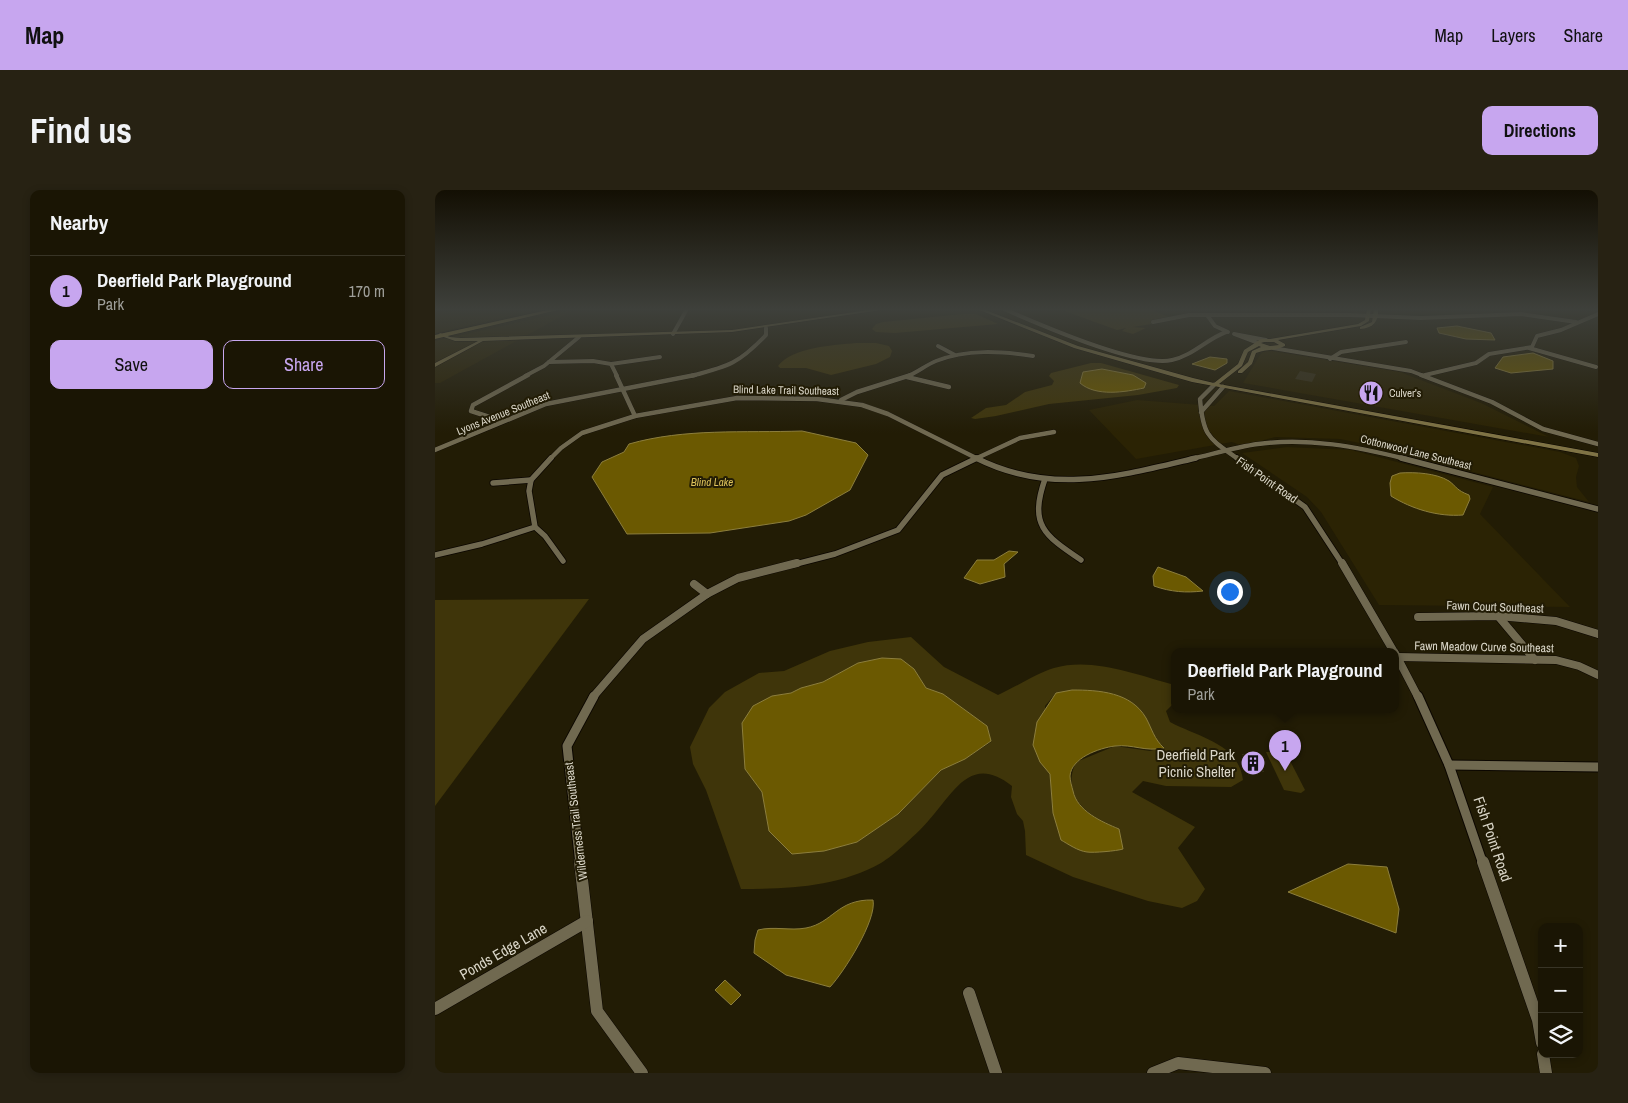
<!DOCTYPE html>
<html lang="en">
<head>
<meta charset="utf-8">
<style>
	:root { --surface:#1a1504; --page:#272213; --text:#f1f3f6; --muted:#9f9f9a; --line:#383426; --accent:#c7a6ef }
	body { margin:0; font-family:"Archivo Narrow",sans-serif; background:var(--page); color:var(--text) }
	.controls { position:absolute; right:15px; bottom:15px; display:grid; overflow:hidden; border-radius:10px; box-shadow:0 2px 8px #0003 }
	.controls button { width:45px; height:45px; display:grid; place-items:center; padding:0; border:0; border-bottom:1px solid var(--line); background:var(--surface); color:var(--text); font:25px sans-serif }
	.you { position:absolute; left:794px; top:401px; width:18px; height:18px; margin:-12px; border:4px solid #fff; border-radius:50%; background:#1a73e8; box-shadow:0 0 0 8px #1a73e833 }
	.badge { display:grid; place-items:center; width:32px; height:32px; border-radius:50%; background:var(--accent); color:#111; font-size:16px; font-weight:700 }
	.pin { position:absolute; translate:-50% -41px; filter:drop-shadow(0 1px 2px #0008) }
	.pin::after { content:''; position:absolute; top:26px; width:18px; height:15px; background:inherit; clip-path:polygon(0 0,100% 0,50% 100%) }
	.popup { position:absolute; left:736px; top:458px; width:228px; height:65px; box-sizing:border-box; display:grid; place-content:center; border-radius:10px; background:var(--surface); filter:drop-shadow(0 1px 4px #0005); font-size:16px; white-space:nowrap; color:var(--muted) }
	.popup b { font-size:19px; color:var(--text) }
	.popup::after { content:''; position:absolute; left:50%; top:100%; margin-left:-10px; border:10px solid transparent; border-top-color:var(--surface) }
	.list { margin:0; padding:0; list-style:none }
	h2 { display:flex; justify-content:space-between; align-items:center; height:65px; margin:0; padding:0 20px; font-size:21px }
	h2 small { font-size:16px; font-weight:400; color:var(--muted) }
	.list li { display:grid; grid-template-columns:32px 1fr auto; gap:15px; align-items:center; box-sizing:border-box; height:70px; padding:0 20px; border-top:1px solid var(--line) }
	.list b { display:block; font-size:19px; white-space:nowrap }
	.list p { margin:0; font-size:16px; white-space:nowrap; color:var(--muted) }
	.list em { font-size:16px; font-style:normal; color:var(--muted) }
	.actions { display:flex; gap:10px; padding:15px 20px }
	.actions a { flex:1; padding:11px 0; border:1px solid var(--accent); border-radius:10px; text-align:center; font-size:18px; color:var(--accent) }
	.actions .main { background:var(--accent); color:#111 }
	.icon { flex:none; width:28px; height:28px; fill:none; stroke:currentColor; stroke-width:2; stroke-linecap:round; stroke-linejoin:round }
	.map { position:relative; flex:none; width:1163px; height:883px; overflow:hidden; border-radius:10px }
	header { display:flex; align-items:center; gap:30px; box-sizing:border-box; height:70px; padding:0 25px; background:var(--accent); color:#111 }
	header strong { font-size:24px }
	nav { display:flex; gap:28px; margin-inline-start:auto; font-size:18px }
	.intro { display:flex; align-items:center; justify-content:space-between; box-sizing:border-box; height:120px; padding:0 30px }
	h1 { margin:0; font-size:35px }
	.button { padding:12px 22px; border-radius:10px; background:var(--accent); color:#111; font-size:18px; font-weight:700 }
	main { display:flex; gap:30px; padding:0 30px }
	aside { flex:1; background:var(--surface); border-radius:10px; box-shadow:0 2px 8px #0003 }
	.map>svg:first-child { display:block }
	.built { fill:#2b2304 }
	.green { fill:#3f350a; fill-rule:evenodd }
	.water { fill:#6b5901; stroke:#8c7e3d }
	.building { fill:#38321b }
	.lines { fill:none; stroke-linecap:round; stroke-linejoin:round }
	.street-far5-casing { stroke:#0b0600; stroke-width:4.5 }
	.street-far4-casing { stroke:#0b0600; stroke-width:5 }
	.street-far3-casing { stroke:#0b0600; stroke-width:7 }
	.street-far2-casing { stroke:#0b0600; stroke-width:9 }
	.street-far1-casing { stroke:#0b0600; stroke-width:11 }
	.street-casing { stroke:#0b0600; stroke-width:13 }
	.secondary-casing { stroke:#0b0600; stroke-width:1 }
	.primary-casing { stroke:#0b0600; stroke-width:1 }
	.street-far5 { stroke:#706950; stroke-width:4 }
	.street-far4 { stroke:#706950; stroke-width:4.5 }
	.street-far3 { stroke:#706950; stroke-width:5.5 }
	.street-far2 { stroke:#706950; stroke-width:8 }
	.street-far1 { stroke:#706950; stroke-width:9 }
	.street { stroke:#706950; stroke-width:12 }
	.secondary { fill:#7f7345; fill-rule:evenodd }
	.primary { fill:#8f7d3a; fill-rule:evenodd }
	.labels { text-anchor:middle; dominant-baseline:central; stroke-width:4; stroke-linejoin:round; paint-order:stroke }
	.far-street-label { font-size:11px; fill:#dad6c8; stroke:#221c05 }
	.far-poi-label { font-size:11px; fill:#dad6c8; stroke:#221c05; text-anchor:start }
	.far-water-label { font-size:11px; font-style:italic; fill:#dcc15a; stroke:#221c05 }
	.street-label { font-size:12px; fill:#dad6c8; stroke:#221c05 }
	.near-poi-label { font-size:15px; fill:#dad6c8; stroke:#221c05; text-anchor:end }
	.near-street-label { font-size:15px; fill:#dad6c8; stroke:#221c05 }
</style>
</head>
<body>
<header>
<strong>Map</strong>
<nav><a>Map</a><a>Layers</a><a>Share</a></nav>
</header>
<div class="intro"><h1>Find us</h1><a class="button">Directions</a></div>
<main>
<aside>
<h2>Nearby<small></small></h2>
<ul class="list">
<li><span class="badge">1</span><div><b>Deerfield Park Playground</b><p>Park</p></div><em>170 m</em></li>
</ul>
<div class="actions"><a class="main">Save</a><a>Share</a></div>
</aside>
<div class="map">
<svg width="1163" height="883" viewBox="0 0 1163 883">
	<rect width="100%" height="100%" fill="#221c05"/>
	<g class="built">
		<polygon points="36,119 106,119 0,143 0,123"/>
		<polygon points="138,120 5,193 0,193 0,151"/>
		<polygon points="836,161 965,182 1046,213 1114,247 808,193 825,165 828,162"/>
		<polygon points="794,201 1125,262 1141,268 1144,276 1141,287 1142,297 1154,312 934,255 905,249 840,247 808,256 797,252 701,269 654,220 702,210 779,216"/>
		<polygon points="852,257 916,260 1058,297 1045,324 1135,417 944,415 886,322 872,307 807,263"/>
	</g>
	<g class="green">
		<polygon points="624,119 724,119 719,121 734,127 716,134 698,137 711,138 698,144 687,141 691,138 682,140"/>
		<polygon points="528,124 541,124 563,134 460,143 441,142 437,139 441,134 448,132"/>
		<path d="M421,153H441L454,156L457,161L455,167L441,174L396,185L371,178H345L343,176C357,157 399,155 421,153Z"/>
		<path d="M656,173H666L744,195L742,198L703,205L614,214L561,226L540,229L536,228L551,218L571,215L590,202L617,195L619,191L614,186L616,183ZM667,179L698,185L696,201H672Z"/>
		<polygon points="154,409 0,616 0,410"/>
		<path d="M476,447L509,477L563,505C579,498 604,482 619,478C656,467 700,484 736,494L740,498V512L731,521L735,532C765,548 803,553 808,590L796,597L731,596L708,591L697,602L760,637L743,658L770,699L762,711L747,718L713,711L638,687L591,665L590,641L588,631L582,624L576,607L577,596C536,563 519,602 494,630C485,641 458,666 446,673C403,697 354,699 306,699L271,600L258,574L255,557L274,518L290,502L324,483L349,481L395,461L433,452ZM447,468L479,479L491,498L508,504L552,536L556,552L530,569L506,580L463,624L422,652L389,661L334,641L327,602L310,579L307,533L337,506L356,503L366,498L388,492L423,473ZM637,500L679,504L716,539L720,550L729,557L715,561L680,556L641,572C625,607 653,627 684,639L682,661L670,660L652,662L618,623L610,516L621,503Z"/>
		<polygon points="850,561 870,600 866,603 849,600 831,562"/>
	</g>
	<g class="water">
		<polygon points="1022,136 1056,143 1060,150 1031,149 1004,143 1002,138"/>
		<polygon points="1098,163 1118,171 1118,179 1076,183 1060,178 1068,167"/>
		<polygon points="775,167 792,169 792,173 780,180 757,174"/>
		<path d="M667,179L698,185L711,193L709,198C690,202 661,207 645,193L648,182Z"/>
		<path d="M367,241L421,253L433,265L415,300L371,325L354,331L275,343L192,344L157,287L167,272L189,262L194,254C250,238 309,243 367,241Z"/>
		<path d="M965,283C980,282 1001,283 1014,291C1022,297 1021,300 1034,305L1035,309L1028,325C1003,327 977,319 956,306L955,293L957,286Z"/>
		<polygon points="574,361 583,362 569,374 570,387 545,394 529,388 542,370 559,370"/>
		<path d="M723,377L751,387L768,401C751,403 736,402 719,396L718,386Z"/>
		<polygon points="447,468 466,469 479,479 491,498 508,504 552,536 556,551 530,569 506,580 463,624 422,652 389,661 357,664 334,641 327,602 310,579 307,533 318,516 337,506 356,503 366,498 388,492 423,473"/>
		<path d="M637,500C664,500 696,502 711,528C717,539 719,549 729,558C710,562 698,554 680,556C664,558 636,568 635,586C635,591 637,597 638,601C642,621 667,632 684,639L688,659C682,661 658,663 652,662C643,661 633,654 626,650L618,623L615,584L605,572L598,555L602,532L621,503Z"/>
		<polygon points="913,674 952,677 964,719 961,743 853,702"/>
		<path d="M438,710C442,730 409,782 395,797L351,785L319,763L320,750L323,740C339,736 355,741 371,738C398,733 402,709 438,710Z"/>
		<polygon points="290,790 306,805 296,815 280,800"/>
	</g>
	<g class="building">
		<polygon points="865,181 881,184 877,192 860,189"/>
		<polygon points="820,563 829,582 817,583 807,564"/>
	</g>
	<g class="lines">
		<defs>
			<g id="street-far5">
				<path d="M569,119C603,134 703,178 737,170C757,166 772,149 791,142"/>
				<polyline points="772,125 780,136 793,142"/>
				<polyline points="718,132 754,125 915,125 986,128 1086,124 1141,132"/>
				<polyline points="238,144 252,119"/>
				<polyline points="823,153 799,144 831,150"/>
				<polyline points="503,156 520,165"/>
				<polyline points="838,158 976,181 989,186"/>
				<polyline points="1094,158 1161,177"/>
				<polyline points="895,169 906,162 971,152"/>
				<polyline points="114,172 158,171 176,174 182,186"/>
				<polyline points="176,174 225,167"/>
				<polyline points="990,185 1041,173 1054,164 1097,157 1102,146 1126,140 1163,124"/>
				<polyline points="90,186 109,176 144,147"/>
				<path d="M256,186C294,176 303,174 331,145V138"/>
				<path d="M473,186C483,182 491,175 501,171C532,159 565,161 598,166"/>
			</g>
			<g id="street-far4">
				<polyline points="181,185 200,226"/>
				<polyline points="986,185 1057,212 1108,239 1163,254"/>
				<polyline points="472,187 514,197"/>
				<path d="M779,195L765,209C768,247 774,248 803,269"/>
				<polyline points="406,210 422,202 476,185"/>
				<polyline points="766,222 788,197"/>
				<polyline points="67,231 36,221 38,215 93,185"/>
				<polyline points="0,260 111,214 260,185"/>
				<polyline points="115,269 126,258 147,243 200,226 302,208 382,209 427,215 453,224 543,269"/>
				<polyline points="540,269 585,248 619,242"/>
				<path d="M756,269C778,264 801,257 823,254C873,247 923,257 971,269"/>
			</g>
			<g id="street-far3">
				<polyline points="116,268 96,290 94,301 100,337 110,346 128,371"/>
				<path d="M541,268C616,306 685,286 761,268"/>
				<polyline points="802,268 870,317 908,375"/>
				<polyline points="966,268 1163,319"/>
				<path d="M610,289C594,335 609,345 646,370"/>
				<polyline points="58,293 96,290"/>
				<polyline points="0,365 47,354 100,337"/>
				<polyline points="357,375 400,364 463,340 507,285 542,268"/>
			</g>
			<g id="street-far2">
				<polyline points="907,373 959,462"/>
				<polyline points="259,394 272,404"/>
				<polyline points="1063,426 1100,470"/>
				<polyline points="983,427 1063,426 1121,431 1163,444"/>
				<polyline points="960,463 983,507"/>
				<polyline points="963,467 1121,470 1144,476 1163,485"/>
				<polyline points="158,507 208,449 272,404 303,388 362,373"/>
			</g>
			<g id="street-far1">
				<polyline points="983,506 1014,575 1048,674"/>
				<polyline points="1014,575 1163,577"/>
				<polyline points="145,674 132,556 159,506"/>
			</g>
			<g id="street">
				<polyline points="145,672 162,821 207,883"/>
				<polyline points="1048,672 1103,830 1107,853"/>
				<polyline points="534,803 561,883"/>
				<polyline points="0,819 152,731"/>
				<polyline points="1108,864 1111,883"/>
				<polyline points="718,883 743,873 830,883"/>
			</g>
			<g id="secondary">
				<polygon points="440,119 453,119 297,142 48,151 0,177 0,173 43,151 20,151 3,145 5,143 15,147 26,148 297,140"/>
				<path d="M542,119H548L643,156L758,188L779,193L803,174L809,160L826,149H835L923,134L930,130L932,119H936L934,131L926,136L843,150L850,154V156C840,161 831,159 821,163L817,174L807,183H803V181L813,172L817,161L826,157L824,156L813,162L807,176L784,194L1163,263V267L757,192L639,158ZM829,152H839L844,155L835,156L826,153Z"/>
				<path d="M939,119H943C944,132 938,138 925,139V137L937,132Z"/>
			</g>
			<polygon id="primary" points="117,119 127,119 0,149 0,145"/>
		</defs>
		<use href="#street-far5" class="street-far5-casing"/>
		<use href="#street-far4" class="street-far4-casing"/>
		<use href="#street-far3" class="street-far3-casing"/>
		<use href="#street-far2" class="street-far2-casing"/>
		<use href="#street-far1" class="street-far1-casing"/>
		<use href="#street" class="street-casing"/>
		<use href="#secondary" class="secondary-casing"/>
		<use href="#primary" class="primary-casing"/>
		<use href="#street-far5" class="street-far5"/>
		<use href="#street-far4" class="street-far4"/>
		<use href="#street-far3" class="street-far3"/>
		<use href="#street-far2" class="street-far2"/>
		<use href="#street-far1" class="street-far1"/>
		<use href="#street" class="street"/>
		<use href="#secondary" class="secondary"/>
		<use href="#primary" class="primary"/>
	</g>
	<linearGradient id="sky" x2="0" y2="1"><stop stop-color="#130f03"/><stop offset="0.49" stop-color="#3e403b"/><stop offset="1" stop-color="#3e403b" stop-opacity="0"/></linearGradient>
	<rect width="1163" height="243" fill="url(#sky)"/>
	<defs>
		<symbol id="restaurant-disc" viewBox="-11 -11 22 22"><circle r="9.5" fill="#c7a6ef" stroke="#221c05"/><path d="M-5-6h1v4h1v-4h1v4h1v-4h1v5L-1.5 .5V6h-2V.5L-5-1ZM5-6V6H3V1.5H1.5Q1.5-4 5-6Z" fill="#111"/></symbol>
		<symbol id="building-disc" viewBox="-11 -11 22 22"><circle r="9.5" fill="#c7a6ef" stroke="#221c05"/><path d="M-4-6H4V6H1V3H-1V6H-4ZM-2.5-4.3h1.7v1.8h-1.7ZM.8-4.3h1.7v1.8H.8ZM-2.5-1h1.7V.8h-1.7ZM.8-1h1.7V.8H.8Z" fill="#111"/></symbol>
	</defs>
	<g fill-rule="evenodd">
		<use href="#restaurant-disc" x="922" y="189" width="28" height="28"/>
		<use href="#building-disc" x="804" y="559" width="28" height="28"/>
	</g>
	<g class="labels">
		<g class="far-street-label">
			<text transform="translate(351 200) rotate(1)">Blind Lake Trail Southeast</text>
			<text transform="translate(68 223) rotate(-22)">Lyons Avenue Southeast</text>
			<text transform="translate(981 262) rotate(14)">Cottonwood Lane Southeast</text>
		</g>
		<g class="far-poi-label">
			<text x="954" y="203">Culver's</text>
		</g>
		<g class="far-water-label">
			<text x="277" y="292">Blind Lake</text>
		</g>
		<g class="street-label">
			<text transform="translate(832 290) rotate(35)">Fish Point Road</text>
			<text transform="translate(1060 417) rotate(2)">Fawn Court Southeast</text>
			<text transform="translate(1049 457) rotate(1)">Fawn Meadow Curve Southeast</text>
			<text transform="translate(141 631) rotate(-97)">Wilderness Trail Southeast</text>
		</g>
		<g class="near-poi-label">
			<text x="800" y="564">Deerfield Park<tspan x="800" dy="17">Picnic Shelter</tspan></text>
		</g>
		<g class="near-street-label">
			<text transform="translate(1058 649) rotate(71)">Fish Point Road</text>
			<text transform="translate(68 761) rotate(-30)">Ponds Edge Lane</text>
		</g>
	</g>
</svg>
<div class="controls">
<button>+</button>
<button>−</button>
<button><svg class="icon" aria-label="layers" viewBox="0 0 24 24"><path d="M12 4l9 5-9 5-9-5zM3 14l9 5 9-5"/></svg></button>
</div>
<div class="you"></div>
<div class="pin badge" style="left:850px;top:581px">1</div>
<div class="popup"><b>Deerfield Park Playground</b>Park</div>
</div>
</main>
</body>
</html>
